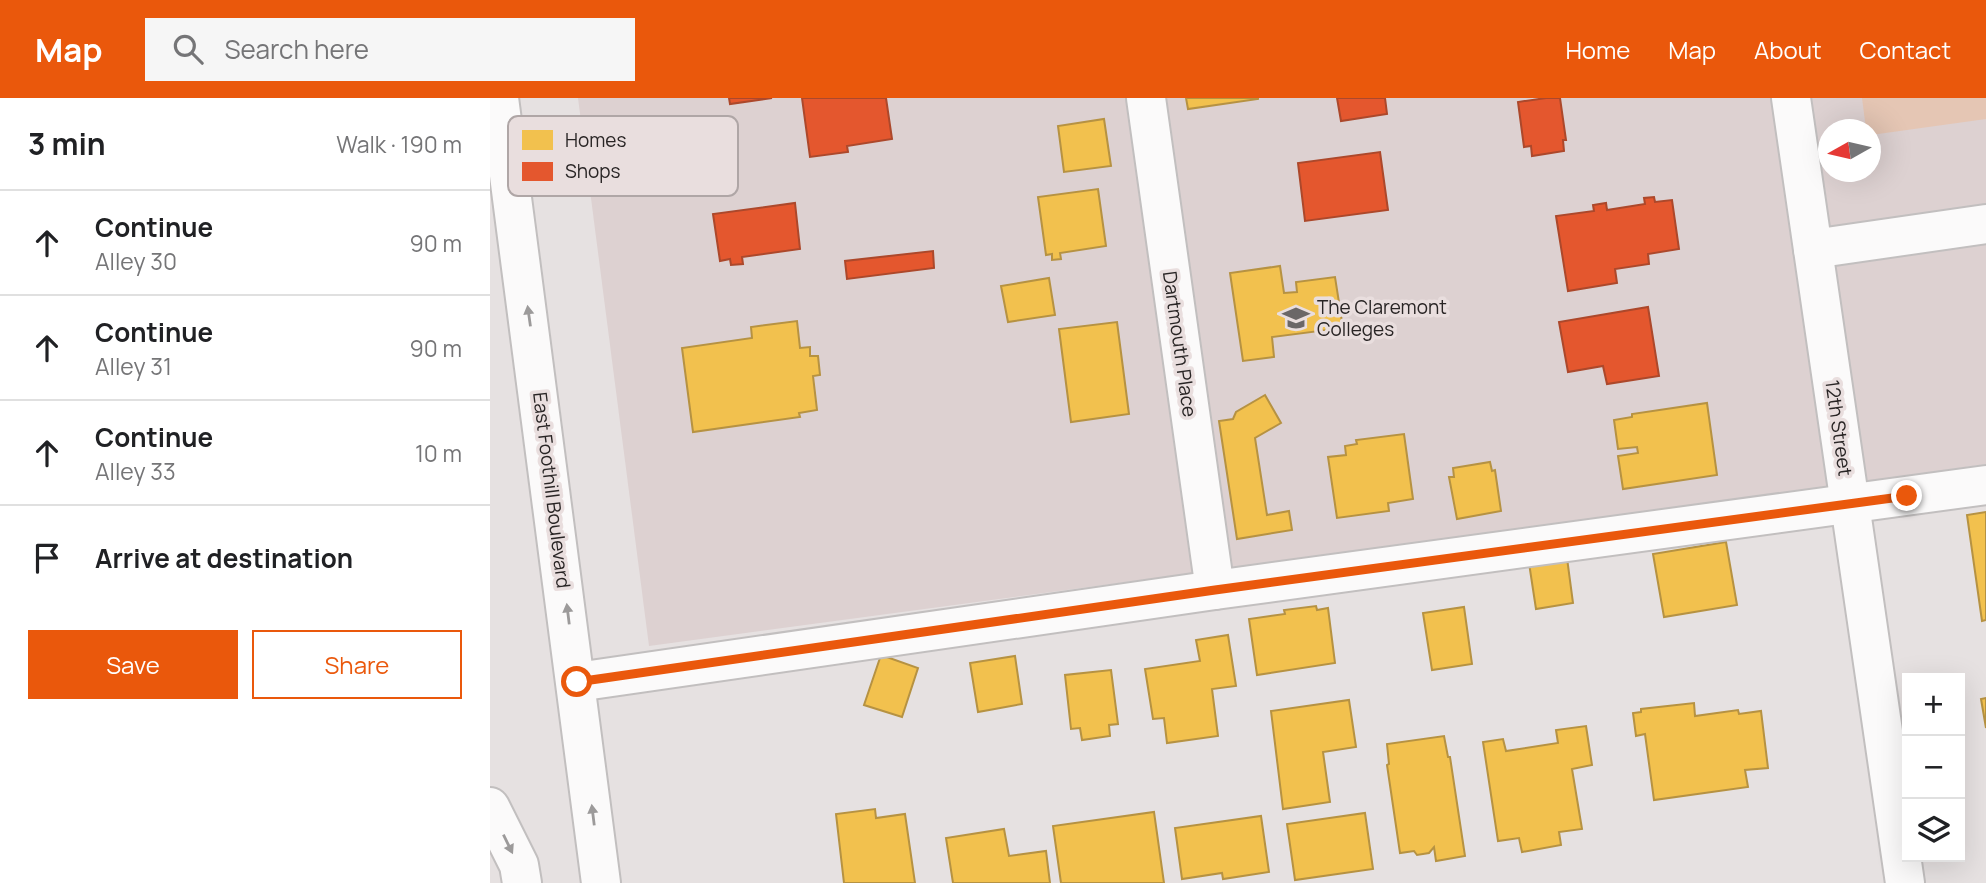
<!DOCTYPE html>
<html lang="en">
<head>
<meta charset="utf-8">
<style>
	:root { --surface:#fff; --page:#f6f6f6; --text:#202124; --muted:#757577; --line:#e0e0e0; --accent:#ea580c }
	body { margin:0; font-family:Manrope,sans-serif; background:var(--page); color:var(--text) }
	.controls { position:absolute; right:21px; bottom:21px; display:grid; overflow:hidden; border-radius:0px; box-shadow:0 7px 28px #0002 }
	.controls button { width:63px; height:63px; display:grid; place-items:center; padding:0; border:0; border-bottom:2px solid var(--line); background:var(--surface); color:var(--text); font:35px sans-serif }
	.compass { position:absolute; left:1328px; top:21px; width:63px; height:63px; border-radius:50%; background:var(--surface); box-shadow:0 7px 28px #0002; rotate:262deg }
	.stop { position:absolute; width:21px; height:21px; margin:-16px; border:5px solid #ea580c; border-radius:50%; background:#fff }
	.stop.end { background:#ea580c; border-color:#fff; box-shadow:0 2px 7px #0008 }
	.list { margin:0; padding:0; list-style:none }
	h2 { display:flex; justify-content:space-between; align-items:center; height:91px; margin:0; padding:0 28px; font-size:30px }
	h2 small { font-size:23px; font-weight:400; color:var(--muted) }
	.list li { display:grid; grid-template-columns:46px 1fr auto; gap:21px; align-items:center; box-sizing:border-box; height:105px; padding:0 28px; border-top:2px solid var(--line) }
	.list b { display:block; font-size:26px; white-space:nowrap }
	.list p { margin:0; font-size:23px; white-space:nowrap; color:var(--muted) }
	.list em { font-size:23px; font-style:normal; color:var(--muted) }
	.actions { display:flex; gap:14px; padding:21px 28px }
	.actions a { flex:1; padding:16px 0; border:2px solid var(--accent); border-radius:0px; text-align:center; font-size:24px; color:var(--accent) }
	.actions .main { background:var(--accent); color:#fff }
	.icon { flex:none; width:38px; height:38px; fill:none; stroke:currentColor; stroke-width:2; stroke-linecap:round; stroke-linejoin:round }
	.map { position:relative; flex:none; width:1496px; height:785px; overflow:hidden }
	header { display:flex; align-items:center; gap:42px; box-sizing:border-box; height:98px; padding:0 35px; background:var(--accent); color:#fff }
	header strong { font-size:33px }
	nav { display:flex; gap:38px; margin-inline-start:auto; font-size:24px }
	.search { width:490px; height:63px; background:var(--page); display:flex; align-items:center; gap:18px; box-sizing:border-box; padding:0 24px; border-radius:0px; color:var(--muted); font-size:26px }
	main { display:flex }
	aside { flex:1; background:var(--surface) }
	.map>svg:first-child { display:block }
	.built { fill:#ddd1d1; fill-rule:evenodd }
	.green { fill:#e5c6b4 }
	.homes { fill:#f2c14e; stroke:#b69242; stroke-width:2 }
	.shops { fill:#e4572e; stroke:#ac482b; stroke-width:2 }
	.lines { fill:none; stroke-linecap:round; stroke-linejoin:round }
	.minor-casing { stroke:#c2bfbf; stroke-width:42 }
	.major-casing { stroke:#c2bfbf; stroke-width:42 }
	.minor { stroke:#fbfafa; stroke-width:38 }
	.major { stroke:#fbfafa; stroke-width:38 }
	.oneway { fill:#9c9a9a }
	.route { stroke:#ea580c; stroke-width:9 }
	.labels { text-anchor:middle; dominant-baseline:central; stroke-width:7; stroke-linejoin:round; paint-order:stroke }
	.poi-label { font-size:19px; fill:#292525; stroke:#e9dede; text-anchor:start }
	.street-label { font-size:19px; fill:#292525; stroke:#e9dede }
	.key { fill:#e9dede; stroke:#afa6a6; stroke-width:2 }
	.key-label { font-size:19px; fill:#292525 }
</style>
</head>
<body>
<header>
<strong>Map</strong>
<div class="search"><svg class="icon" aria-label="search" viewBox="0 0 24 24"><circle cx="10" cy="10" r="6"/><path d="M15 15l6 6"/></svg>Search here</div>
<nav><a>Home</a><a>Map</a><a>About</a><a>Contact</a></nav>
</header>
<main>
<aside>
<h2>3 min<small>Walk · 190 m</small></h2>
<ul class="list">
<li><svg class="icon" aria-label="ahead" viewBox="0 0 24 24"><path d="M12 20V5M6 11l6-6 6 6"/></svg><div><b>Continue</b><p>Alley 30</p></div><em>90 m</em></li>
<li><svg class="icon" aria-label="ahead" viewBox="0 0 24 24"><path d="M12 20V5M6 11l6-6 6 6"/></svg><div><b>Continue</b><p>Alley 31</p></div><em>90 m</em></li>
<li><svg class="icon" aria-label="ahead" viewBox="0 0 24 24"><path d="M12 20V5M6 11l6-6 6 6"/></svg><div><b>Continue</b><p>Alley 33</p></div><em>10 m</em></li>
<li><svg class="icon" aria-label="arrive" viewBox="0 0 24 24"><path d="M6 21V4h12l-3 4 3 4H6"/></svg><div><b>Arrive at destination</b></div></li>
</ul>
<div class="actions"><a class="main">Save</a><a>Share</a></div>
</aside>
<div class="map">
<svg width="1496" height="785" viewBox="0 0 1496 785">
	<rect width="100%" height="100%" fill="#e6e1e1"/>
	<path class="built" d="M88,0H1496V366L1294,396L159,548ZM1338,32H1380V74H1338Z"/>
	<polygon class="green" points="1372,0 1496,0 1496,21 1381,37 1380,32 1376,31"/>
	<g class="homes">
		<polygon points="696,0 768,0 768,1 698,11"/>
		<polygon points="614,21 621,68 574,74 568,28"/>
		<polygon points="608,91 616,148 570,155 571,161 562,162 562,156 556,157 548,99"/>
		<polygon points="790,168 794,195 807,194 806,184 845,179 853,230 782,239 784,259 753,263 740,175"/>
		<polygon points="559,180 565,217 518,224 511,188"/>
		<polygon points="307,223 310,250 320,249 320,258 328,258 330,277 323,278 327,312 309,315 310,319 203,334 192,250 262,240 261,229"/>
		<polygon points="627,224 639,316 581,324 569,231"/>
		<polygon points="775,297 791,325 765,340 777,417 799,413 802,432 747,441 729,323 743,321 746,314"/>
		<polygon points="1217,305 1227,377 1133,391 1128,358 1148,355 1147,349 1128,351 1124,322 1142,319 1142,316"/>
		<polygon points="914,336 923,401 898,405 899,413 847,420 838,359 856,357 855,348 867,346 866,342"/>
		<polygon points="1000,364 1002,373 1005,372 1011,413 967,421 959,379 964,379 963,370"/>
		<polygon points="1496,414 1496,522 1492,523 1477,417"/>
		<polygon points="1236,444 1247,507 1174,519 1163,456"/>
		<polygon points="1077,460 1083,505 1046,511 1039,465"/>
		<polygon points="826,508 827,512 838,510 845,565 767,577 759,521 795,516 794,512"/>
		<polygon points="974,509 982,566 942,572 933,515"/>
		<polygon points="738,537 746,588 722,591 728,638 677,645 674,620 663,621 655,571 710,563 706,542"/>
		<polygon points="391,557 428,570 412,619 374,607"/>
		<polygon points="525,558 532,606 488,614 480,565"/>
		<polygon points="621,572 628,626 619,627 620,638 592,642 590,630 581,631 575,577"/>
		<polygon points="1496,600 1496,630 1491,601"/>
		<polygon points="859,602 866,649 833,654 840,704 793,711 781,613"/>
		<polygon points="1204,605 1205,618 1248,612 1249,616 1271,613 1278,670 1255,672 1258,689 1164,702 1155,636 1146,638 1143,615 1151,614 1151,611"/>
		<polygon points="1096,628 1102,667 1082,671 1092,731 1069,734 1071,747 1032,754 1029,740 1008,743 993,644 1013,641 1016,653 1068,645 1066,632"/>
		<polygon points="954,638 958,659 960,659 975,758 946,763 944,749 939,755 927,757 924,753 910,755 897,667 899,666 897,646"/>
		<polygon points="385,711 386,720 415,716 425,785 354,785 346,716"/>
		<polygon points="664,714 674,785 571,785 563,728"/>
		<polygon points="875,715 883,771 805,782 797,726"/>
		<polygon points="771,718 779,774 733,781 732,775 692,781 685,730"/>
		<polygon points="514,731 519,758 556,753 560,785 463,785 456,740"/>
	</g>
	<g class="shops">
		<polygon points="239,0 282,0 240,6"/>
		<polygon points="312,0 396,0 402,41 357,48 358,54 320,59"/>
		<polygon points="847,0 895,0 897,16 851,23"/>
		<polygon points="1056,0 1070,0 1076,42 1073,42 1074,53 1042,58 1041,48 1034,49 1028,4"/>
		<polygon points="890,54 898,112 815,123 808,65"/>
		<polygon points="1164,99 1165,104 1182,102 1189,151 1158,156 1159,166 1125,171 1127,185 1078,193 1066,118 1104,113 1103,107 1116,105 1117,112 1155,106 1154,100"/>
		<polygon points="305,105 310,151 252,159 253,166 241,167 240,161 230,163 223,116"/>
		<polygon points="443,153 444,170 357,181 355,163"/>
		<polygon points="1158,209 1169,278 1117,286 1113,268 1078,274 1069,224"/>
	</g>
	<g class="lines">
		<defs>
			<g id="minor">
				<polyline points="656,0 725,492"/>
				<polyline points="1301,0 1415,785"/>
				<polyline points="1323,151 1496,126"/>
				<polyline points="87,584 725,492 1496,387"/>
			</g>
			<g id="major">
				<polyline points="9,0 111,785"/>
				<polyline points="0,709 29,767 32,785"/>
			</g>
		</defs>
		<use href="#minor" class="minor-casing"/>
		<use href="#major" class="major-casing"/>
		<use href="#minor" class="minor"/>
		<use href="#major" class="major"/>
	</g>
	<defs><path id="oneway-solid" d="M-6-.8H1V-3.2L6.5 0L1 3.2V.8H-6Z" transform="scale(1.75)"/></defs>
	<g class="oneway">
		<use href="#oneway-solid" transform="translate(39 218) rotate(-98)"/>
		<use href="#oneway-solid" transform="translate(78 516) rotate(-97)"/>
		<use href="#oneway-solid" transform="translate(103 717) rotate(-97)"/>
		<use href="#oneway-solid" transform="translate(18 746) rotate(64)"/>
	</g>
	<g class="lines">
		<polyline class="route" points="87,584 725,492 1417,398"/>
	</g>
	<defs>
		<symbol id="university-bare" viewBox="-9 -9 18 18"><path d="M0-5L7-2L0 1L-7-2ZM-4 1L0 2.5L4 1V4Q0 6-4 4Z" fill="#6b6767" stroke="#e9dede" stroke-width="2.5" paint-order="stroke"/></symbol>
	</defs>
	<g fill-rule="evenodd">
		<use href="#university-bare" x="787" y="201" width="38" height="38"/>
	</g>
	<g class="labels">
		<g class="poi-label">
			<text x="827" y="209">The Claremont<tspan x="827" dy="22">Colleges</tspan></text>
		</g>
		<g class="street-label">
			<text transform="translate(690 246) rotate(82)">Dartmouth Place</text>
			<text transform="translate(1349 330) rotate(82)">12th Street</text>
			<text transform="translate(62 392) rotate(83)">East Foothill Boulevard</text>
		</g>
	</g>
	<rect x="18" y="18" width="230" height="80" rx="10" class="key"/>
	<rect x="32" y="32" width="31" height="20" fill="#f2c14e"/>
	<rect x="32" y="64" width="31" height="19" fill="#e4572e"/>
	<g class="key-label">
		<text x="75" y="49">Homes</text>
		<text x="75" y="80">Shops</text>
	</g>
</svg>
<div class="controls">
<button>+</button>
<button>−</button>
<button><svg class="icon" aria-label="layers" viewBox="0 0 24 24"><path d="M12 4l9 5-9 5-9-5zM3 14l9 5 9-5"/></svg></button>
</div>
<svg class="compass" viewBox="-18 -18 36 36"><path d="M0-13l5 13h-10z" fill="#e53935"/><path d="M0 13l5-13h-10z" fill="#757577"/></svg>
<div class="stop" style="left:87px;top:584px"></div>
<div class="stop end" style="left:1417px;top:398px"></div>
</div>
</main>
</body>
</html>
